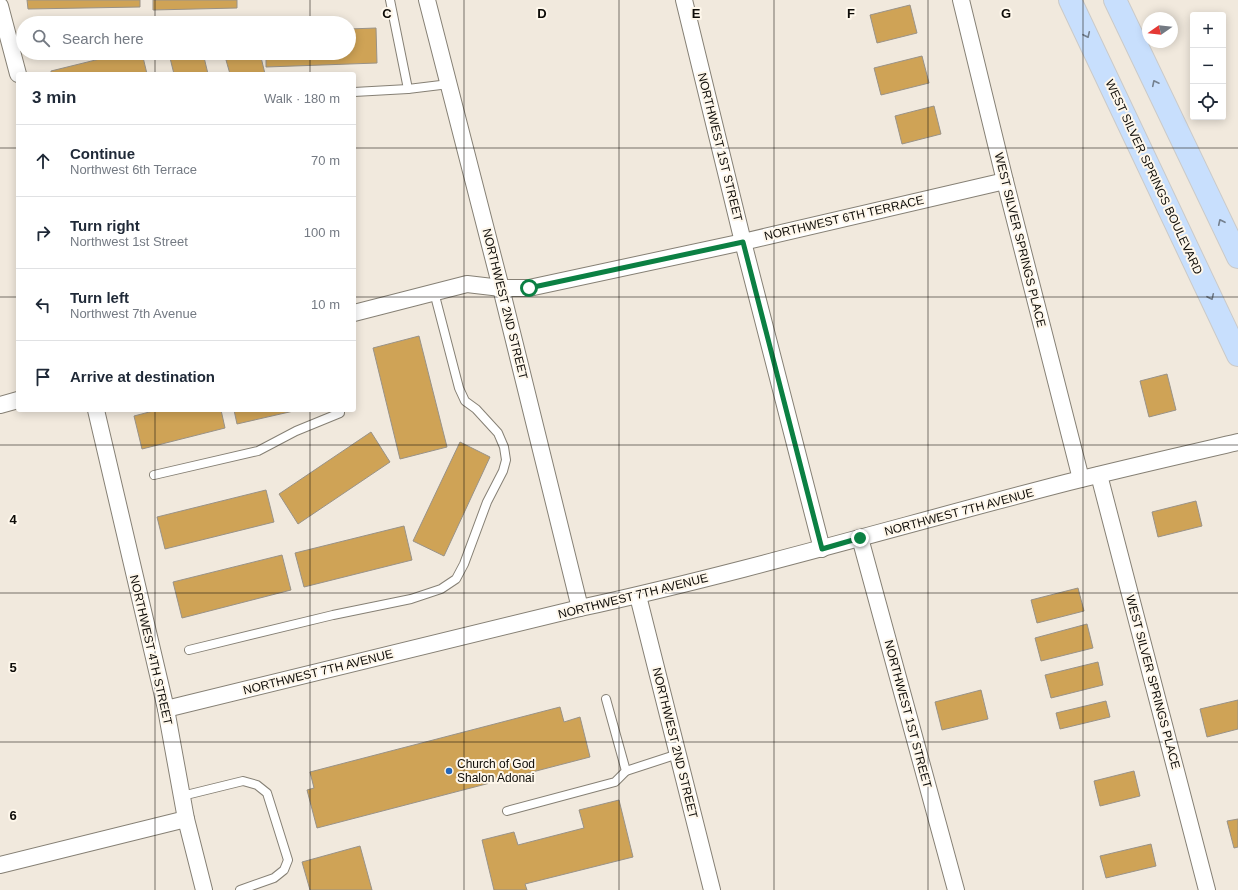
<!DOCTYPE html>
<html lang="en">
<head>
<meta charset="utf-8">
<style>
	:root { --surface:#fff; --page:#f6f6f7; --text:#1f2937; --muted:#747a83; --line:#e0e1e3 }
	body { margin:0; font-family:Arial,sans-serif; background:var(--page); color:var(--text) }
	.controls { position:absolute; right:12px; top:12px; display:grid; overflow:hidden; border-radius:4px; box-shadow:0 2px 10px #0003 }
	.controls button { width:36px; height:36px; display:grid; place-items:center; padding:0; border:0; border-bottom:1px solid var(--line); background:var(--surface); color:var(--text); font:20px sans-serif }
	.compass { position:absolute; left:1142px; top:12px; width:36px; height:36px; border-radius:50%; background:var(--surface); box-shadow:0 2px 10px #0003; rotate:256deg }
	.stop { position:absolute; width:12px; height:12px; margin:-9px; border:3px solid #0b8043; border-radius:50%; background:#fff }
	.stop.end { background:#0b8043; border-color:#fff; box-shadow:0 1px 4px #0008 }
	.list { margin:0; padding:0; list-style:none }
	h2 { display:flex; justify-content:space-between; align-items:center; height:52px; margin:0; padding:0 16px; font-size:17px }
	h2 small { font-size:13px; font-weight:400; color:var(--muted) }
	.list li { display:grid; grid-template-columns:26px 1fr auto; gap:12px; align-items:center; box-sizing:border-box; height:72px; padding:0 16px; border-top:1px solid var(--line) }
	.list b { display:block; font-size:15px; white-space:nowrap }
	.list p { margin:0; font-size:13px; white-space:nowrap; color:var(--muted) }
	.list em { font-size:13px; font-style:normal; color:var(--muted) }
	.icon { flex:none; width:22px; height:22px; fill:none; stroke:currentColor; stroke-width:2; stroke-linecap:round; stroke-linejoin:round }
	.map { position:relative; flex:none; width:1238px; height:890px; overflow:hidden }
	.search { position:absolute; background:var(--surface); box-shadow:0 2px 10px #0003; left:16px; top:16px; width:340px; height:44px; display:flex; align-items:center; gap:10px; box-sizing:border-box; padding:0 14px; border-radius:22px; color:var(--muted); font-size:15px }
	.panel { position:absolute; background:var(--surface); box-shadow:0 2px 10px #0003; left:16px; top:72px; width:340px; height:340px; border-radius:4px }
	.map>svg:first-child { display:block }
	.building { fill:#cfa356; stroke:#999287 }
	.lines { fill:none; stroke-linecap:round; stroke-linejoin:round }
	.service-casing { stroke:#868075; stroke-width:10 }
	.minor-casing { stroke:#868075; stroke-width:18 }
	.primary-casing { stroke:#cacac9; stroke-width:24 }
	.service { stroke:#fff; stroke-width:8 }
	.minor { stroke:#fff; stroke-width:16 }
	.primary { stroke:#c8dffd; stroke-width:22 }
	.oneway { stroke:#74808f }
	.route { stroke:#0b8043; stroke-width:5 }
	.grid { fill:none; stroke:#0e0c08; stroke-width:1; stroke-opacity:0.55 }
	.poi-dot { fill:#2667b9; stroke:#fef7eb; stroke-width:1.5 }
	.labels { text-anchor:middle; dominant-baseline:central; stroke-width:4; stroke-linejoin:round; paint-order:stroke }
	.street-label { font-size:12px; fill:#0e0c08; stroke:#fef7eb }
	.poi-label { font-size:12px; fill:#0e0c08; stroke:#fef7eb; text-anchor:start }
	.grid-label { font-size:13px; text-anchor:middle; font-weight:bold; fill:#0e0c08; stroke:#fef7eb; stroke-width:4; stroke-linejoin:round; paint-order:stroke }
</style>
</head>
<body>
<div class="map">
<svg width="1238" height="890" viewBox="0 0 1238 890">
	<rect width="100%" height="100%" fill="#f1e9dd"/>
	<g class="building">
		<polygon points="27,0 140,0 140,7 28,9"/>
		<polygon points="153,0 237,0 237,8 153,10"/>
		<polygon points="910,5 917,33 877,43 870,15"/>
		<polygon points="376,28 377,63 266,67 266,53 349,53 349,29"/>
		<polygon points="124,53 142,53 147,74 51,74 51,71"/>
		<polygon points="192,53 203,53 208,74 174,74 170,58"/>
		<polygon points="254,53 260,53 265,74 230,74 226,60"/>
		<polygon points="922,56 929,83 881,95 874,68"/>
		<polygon points="934,106 941,134 902,144 895,116"/>
		<polygon points="419,336 447,447 400,459 373,348"/>
		<polygon points="1167,374 1176,410 1149,417 1140,381"/>
		<polygon points="157,410 221,410 225,428 142,449 134,416"/>
		<polygon points="234,410 298,410 237,424"/>
		<polygon points="371,432 390,462 298,524 279,494"/>
		<polygon points="460,442 490,457 444,556 413,541"/>
		<polygon points="266,490 274,522 165,549 157,517"/>
		<polygon points="1196,501 1202,526 1158,537 1152,512"/>
		<polygon points="404,526 412,560 304,587 295,553"/>
		<polygon points="282,555 291,590 182,618 173,582"/>
		<polygon points="1078,588 1084,611 1037,623 1031,600"/>
		<polygon points="1087,624 1093,648 1041,661 1035,638"/>
		<polygon points="1098,662 1103,685 1051,698 1045,675"/>
		<polygon points="981,690 988,719 942,730 935,702"/>
		<polygon points="1238,700 1238,729 1207,737 1200,709"/>
		<polygon points="1106,701 1110,717 1060,729 1056,713"/>
		<polygon points="560,707 564,722 580,717 590,757 317,828 307,790 314,788 310,772"/>
		<polygon points="1134,771 1140,796 1100,806 1094,781"/>
		<polygon points="619,800 633,857 525,884 527,890 494,890 482,840 514,832 518,845 584,828 579,810"/>
		<polygon points="1238,819 1238,847 1234,848 1227,821"/>
		<polygon points="1151,844 1156,866 1106,878 1100,856"/>
		<polygon points="360,846 372,890 310,890 302,862"/>
	</g>
	<g class="lines">
		<defs>
			<g id="service">
				<polyline points="390,0 408,89 449,84"/>
				<polyline points="354,92 408,89"/>
				<polyline points="154,475 258,451 296,431 340,413 340,410"/>
				<polyline points="189,650 333,615 411,599 441,589 456,579 464,564 487,502 503,471 506,460 504,447 498,433 476,409 465,401 459,388 434,292"/>
				<polyline points="606,699 626,771"/>
				<polyline points="182,796 243,781 257,785 267,793 288,860 284,870 274,878 240,890"/>
				<polyline points="507,811 615,782 626,771 678,754"/>
			</g>
			<g id="minor">
				<polyline points="427,0 501,288 580,608"/>
				<polyline points="684,0 743,242 822,549"/>
				<polyline points="961,0 1005,181 1081,479"/>
				<polyline points="0,6 18,74"/>
				<polyline points="354,313 467,284 501,288 529,288 743,242 1005,181"/>
				<polyline points="0,405 18,400"/>
				<polyline points="96,410 166,709 186,819 204,890"/>
				<polyline points="1099,475 1207,890"/>
				<polyline points="860,538 956,890"/>
				<polyline points="638,596 712,890"/>
				<path d="M166,709L580,608C745,572 906,524 1069,482C1125,468 1182,455 1238,442"/>
				<polyline points="0,865 186,819"/>
			</g>
			<g id="primary">
				<polyline points="1070,0 1238,355"/>
				<polyline points="1115,0 1238,257"/>
			</g>
		</defs>
		<use href="#service" class="service-casing"/>
		<use href="#minor" class="minor-casing"/>
		<use href="#primary" class="primary-casing"/>
		<use href="#service" class="service"/>
		<use href="#minor" class="minor"/>
		<use href="#primary" class="primary"/>
	</g>
	<defs><path id="oneway-chevron" d="M-2-3.5L2.5 0L-2 3.5" fill="none" stroke-width="1.6" stroke-linecap="round" stroke-linejoin="round"/></defs>
	<g class="oneway">
		<use href="#oneway-chevron" transform="translate(1087 35) rotate(65)"/>
		<use href="#oneway-chevron" transform="translate(1155 83) rotate(-116)"/>
		<use href="#oneway-chevron" transform="translate(1221 222) rotate(-115)"/>
		<use href="#oneway-chevron" transform="translate(1211 297) rotate(65)"/>
	</g>
	<g class="lines">
		<polyline class="route" points="529,288 743,242 822,549 860,538"/>
	</g>
	<path class="grid" d="M155,0V23M310,0V23M464,0V890M619,0V890M774,0V890M928,0V890M1083,0V890M155,53V74M310,53V74M0,148H18M354,148H1238M0,297H18M354,297H1238M155,410V890M310,410V890M0,445H1238M0,593H1238M0,742H1238"/>
	<circle class="poi-dot" cx="449" cy="771" r="4"/>
	<g class="labels">
		<g class="street-label">
			<text transform="translate(720 147) rotate(76)">NORTHWEST 1ST STREET</text>
			<text transform="translate(1154 177) rotate(65)">WEST SILVER SPRINGS BOULEVARD</text>
			<text transform="translate(844 218) rotate(-13)">NORTHWEST 6TH TERRACE</text>
			<text transform="translate(1020 240) rotate(76)">WEST SILVER SPRINGS PLACE</text>
			<text transform="translate(505 304) rotate(76)">NORTHWEST 2ND STREET</text>
			<text transform="translate(959 512) rotate(-15)">NORTHWEST 7TH AVENUE</text>
			<text transform="translate(633 596) rotate(-14)">NORTHWEST 7TH AVENUE</text>
			<text transform="translate(151 650) rotate(77)">NORTHWEST 4TH STREET</text>
			<text transform="translate(318 672) rotate(-14)">NORTHWEST 7TH AVENUE</text>
			<text transform="translate(1153 682) rotate(75)">WEST SILVER SPRINGS PLACE</text>
			<text transform="translate(908 714) rotate(75)">NORTHWEST 1ST STREET</text>
			<text transform="translate(675 743) rotate(76)">NORTHWEST 2ND STREET</text>
		</g>
		<g class="poi-label">
			<text x="457" y="764">Church of God<tspan x="457" dy="14">Shalon Adonai</tspan></text>
		</g>
	</g>
	<g class="grid-label">
		<text x="387" y="18">C</text>
		<text x="542" y="18">D</text>
		<text x="696" y="18">E</text>
		<text x="851" y="18">F</text>
		<text x="1006" y="18">G</text>
		<text x="13" y="524">4</text>
		<text x="13" y="672">5</text>
		<text x="13" y="820">6</text>
	</g>
</svg>
<div class="controls">
<button>+</button>
<button>−</button>
<button><svg class="icon" aria-label="locate" viewBox="0 0 24 24"><circle cx="12" cy="12" r="6"/><path d="M12 2v4M12 18v4M2 12h4M18 12h4"/></svg></button>
</div>
<svg class="compass" viewBox="-18 -18 36 36"><path d="M0-13l5 13h-10z" fill="#e53935"/><path d="M0 13l5-13h-10z" fill="#747a83"/></svg>
<div class="stop" style="left:529px;top:288px"></div>
<div class="stop end" style="left:860px;top:538px"></div>
<div class="search"><svg class="icon" aria-label="search" viewBox="0 0 24 24"><circle cx="10" cy="10" r="6"/><path d="M15 15l6 6"/></svg>Search here</div>
<section class="panel">
<h2>3 min<small>Walk · 180 m</small></h2>
<ul class="list">
<li><svg class="icon" aria-label="ahead" viewBox="0 0 24 24"><path d="M12 20V5M6 11l6-6 6 6"/></svg><div><b>Continue</b><p>Northwest 6th Terrace</p></div><em>70 m</em></li>
<li><svg class="icon" aria-label="right" viewBox="0 0 24 24"><path d="M7 20v-9h11M14 6l5 5-5 5"/></svg><div><b>Turn right</b><p>Northwest 1st Street</p></div><em>100 m</em></li>
<li><svg class="icon" aria-label="left" viewBox="0 0 24 24"><path d="M17 20v-9H6M10 6l-5 5 5 5"/></svg><div><b>Turn left</b><p>Northwest 7th Avenue</p></div><em>10 m</em></li>
<li><svg class="icon" aria-label="arrive" viewBox="0 0 24 24"><path d="M6 21V4h12l-3 4 3 4H6"/></svg><div><b>Arrive at destination</b></div></li>
</ul>
</section>
</div>
</body>
</html>
